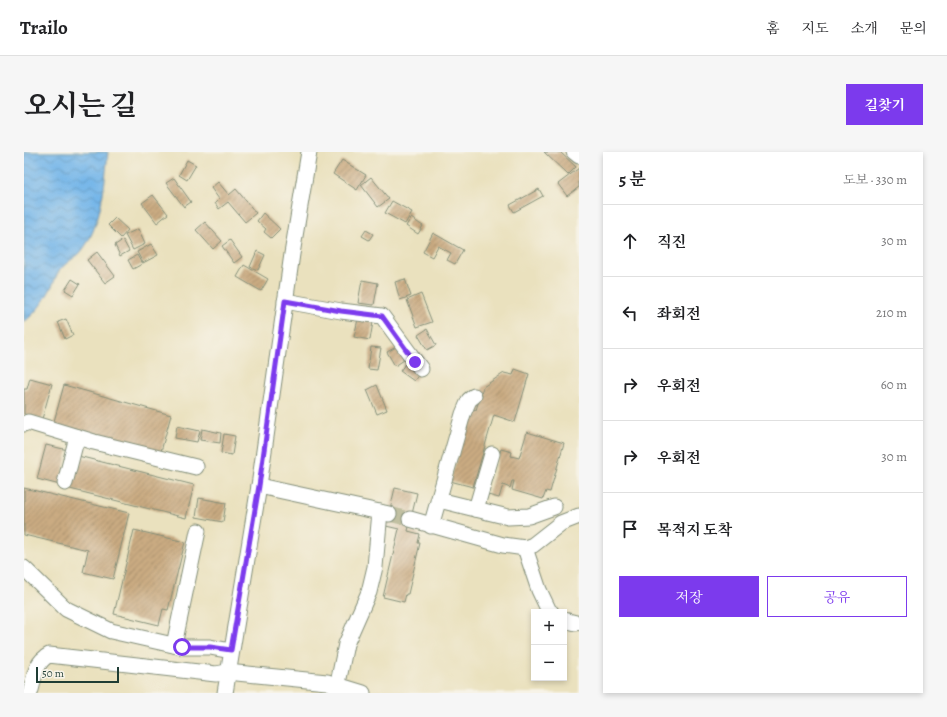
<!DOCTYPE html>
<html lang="ko">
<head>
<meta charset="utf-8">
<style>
	:root { --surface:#fff; --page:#f6f6f6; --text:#202124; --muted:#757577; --line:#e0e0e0; --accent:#7c3aed }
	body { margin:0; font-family:Alegreya,"Noto Serif KR",serif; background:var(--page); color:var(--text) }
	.controls { position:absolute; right:12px; bottom:12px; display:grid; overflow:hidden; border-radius:0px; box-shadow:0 2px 6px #0003 }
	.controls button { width:36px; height:36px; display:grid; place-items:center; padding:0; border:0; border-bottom:1px solid var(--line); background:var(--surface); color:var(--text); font:20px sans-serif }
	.scale { position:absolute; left:12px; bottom:10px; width:83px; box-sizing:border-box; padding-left:4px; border:2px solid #1f3d34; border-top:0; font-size:11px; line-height:14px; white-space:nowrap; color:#1f3d34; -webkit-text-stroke:3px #f7f3e8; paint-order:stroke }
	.stop { position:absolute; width:12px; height:12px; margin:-9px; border:3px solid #7c3aed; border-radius:50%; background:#fff }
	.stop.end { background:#7c3aed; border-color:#fff; box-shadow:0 1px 4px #0008 }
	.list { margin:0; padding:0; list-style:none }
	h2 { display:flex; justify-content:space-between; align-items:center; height:52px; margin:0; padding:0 16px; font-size:17px }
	h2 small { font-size:13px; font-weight:400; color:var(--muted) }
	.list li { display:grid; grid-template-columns:26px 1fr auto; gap:12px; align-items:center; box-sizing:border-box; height:72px; padding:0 16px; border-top:1px solid var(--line) }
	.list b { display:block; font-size:15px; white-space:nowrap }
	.list em { font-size:13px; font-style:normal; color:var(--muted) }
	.actions { display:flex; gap:8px; padding:12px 16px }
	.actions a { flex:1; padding:9px 0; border:1px solid var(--accent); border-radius:0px; text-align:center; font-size:14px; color:var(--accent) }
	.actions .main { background:var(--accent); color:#fff }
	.icon { flex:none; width:22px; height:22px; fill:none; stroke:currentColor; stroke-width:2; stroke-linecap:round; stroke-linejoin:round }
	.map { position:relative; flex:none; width:555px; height:541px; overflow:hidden; border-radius:0px }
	header { display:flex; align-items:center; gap:24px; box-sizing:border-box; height:56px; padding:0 20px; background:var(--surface); border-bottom:1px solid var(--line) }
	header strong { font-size:19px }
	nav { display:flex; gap:22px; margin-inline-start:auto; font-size:14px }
	.intro { display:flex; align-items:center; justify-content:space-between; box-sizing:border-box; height:96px; padding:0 24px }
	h1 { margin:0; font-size:28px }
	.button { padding:10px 18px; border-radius:0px; background:var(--accent); color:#fff; font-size:14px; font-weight:700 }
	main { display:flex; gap:24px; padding:0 24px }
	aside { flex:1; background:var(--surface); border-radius:0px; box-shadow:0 2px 6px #0003 }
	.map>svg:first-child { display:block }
	.water { fill:url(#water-waves); stroke:#4a7a8e }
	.building { fill:url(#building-hatch) }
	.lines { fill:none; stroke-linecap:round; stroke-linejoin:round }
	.minor-tunnel { stroke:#c1c0a2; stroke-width:15; stroke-dasharray:15 8; stroke-linecap:butt }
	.minor-casing { stroke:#848f79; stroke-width:17 }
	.minor { stroke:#fff; stroke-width:15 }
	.route { stroke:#7c3aed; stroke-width:5 }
</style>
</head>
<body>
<header>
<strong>Trailo</strong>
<nav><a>홈</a><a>지도</a><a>소개</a><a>문의</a></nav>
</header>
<div class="intro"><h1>오시는 길</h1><a class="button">길찾기</a></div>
<main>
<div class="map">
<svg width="555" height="541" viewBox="0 0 555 541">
	<defs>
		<pattern id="water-waves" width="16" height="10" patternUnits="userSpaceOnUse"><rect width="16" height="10" fill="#74b6e9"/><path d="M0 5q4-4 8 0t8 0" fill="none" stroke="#5f95be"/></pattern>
		<pattern id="building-hatch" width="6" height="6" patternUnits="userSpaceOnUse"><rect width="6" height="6" fill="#caab82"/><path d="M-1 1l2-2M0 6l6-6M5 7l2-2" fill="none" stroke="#a38c6b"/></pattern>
	</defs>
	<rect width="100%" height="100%" fill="#f7f3e8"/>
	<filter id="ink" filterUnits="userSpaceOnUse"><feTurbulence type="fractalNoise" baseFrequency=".025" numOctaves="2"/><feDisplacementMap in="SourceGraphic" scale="8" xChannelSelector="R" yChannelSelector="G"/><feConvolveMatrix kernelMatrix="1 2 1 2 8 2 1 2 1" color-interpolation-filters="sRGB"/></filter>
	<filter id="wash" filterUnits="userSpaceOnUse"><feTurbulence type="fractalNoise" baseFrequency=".012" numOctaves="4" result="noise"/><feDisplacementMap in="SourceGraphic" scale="16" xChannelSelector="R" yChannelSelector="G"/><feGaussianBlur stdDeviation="0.9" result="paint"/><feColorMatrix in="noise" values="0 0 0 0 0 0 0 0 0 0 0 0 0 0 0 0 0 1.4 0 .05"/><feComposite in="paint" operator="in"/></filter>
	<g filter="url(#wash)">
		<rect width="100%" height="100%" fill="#eae1be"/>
		<path class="water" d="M0,0H84C81,30 77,79 55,102C49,107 41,111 36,118C32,122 31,129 28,134C21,148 13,160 0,170Z"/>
		<g id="blocks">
			<g class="building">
				<polygon points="520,0 536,0 552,15 544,23"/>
				<polygon points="163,8 172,13 163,28 155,23"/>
				<polygon points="318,8 342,23 333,38 309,22"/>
				<polygon points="555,16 555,35 543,44 534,32"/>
				<polygon points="347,25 365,47 354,55 337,33"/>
				<polygon points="150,26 167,50 160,55 142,31"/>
				<polygon points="194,30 205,43 212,37 232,61 221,70 204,50 195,57 191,51 195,47 187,36"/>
				<polygon points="515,37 519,44 490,60 486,53"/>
				<polygon points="129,43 144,62 133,71 118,51"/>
				<polygon points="368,49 388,60 381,72 361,61"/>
				<polygon points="239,61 256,77 247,86 240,80 242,77 233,69"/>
				<polygon points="91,66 104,78 97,86 84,73"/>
				<polygon points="387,66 399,74 394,82 382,74"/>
				<polygon points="181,70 198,89 189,97 172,78"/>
				<polygon points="114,77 121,92 109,98 101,83"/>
				<polygon points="342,78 349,82 345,88 338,84"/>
				<polygon points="409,81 439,98 431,112 423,108 427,101 414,94 408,105 399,100"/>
				<polygon points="99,88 105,99 96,104 91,93"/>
				<polygon points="206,88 218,105 210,111 198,94"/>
				<polygon points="127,92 134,103 119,111 113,100"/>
				<polygon points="233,99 241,103 234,118 226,115"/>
				<polygon points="73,100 91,124 81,131 63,108"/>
				<polygon points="113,103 118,112 109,117 104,108"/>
				<polygon points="220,113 244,127 237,139 213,125"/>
				<polygon points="48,127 56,132 49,143 41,138"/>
				<polygon points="381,127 387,144 376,148 371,130"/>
				<polygon points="338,128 354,131 350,153 334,151"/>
				<polygon points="397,142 408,170 393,175 383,148"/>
				<polygon points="42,167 49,183 41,187 34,170"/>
				<polygon points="334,167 349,170 346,188 330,185"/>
				<polygon points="403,177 412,193 403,198 394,183"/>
				<polygon points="347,195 357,196 353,218 344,217"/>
				<polygon points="372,195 380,208 371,214 363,200"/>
				<polygon points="381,212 395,222 390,229 376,219"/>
				<polygon points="491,217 505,222 491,270 470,263 449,335 426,329 448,257 452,258 459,235 480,221 489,223"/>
				<polygon points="6,226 28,232 18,267 0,262 0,237 3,237"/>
				<polygon points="40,233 147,263 136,303 29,273"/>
				<polygon points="353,233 363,258 353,262 343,238"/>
				<polygon points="153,274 176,279 173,290 151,286"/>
				<polygon points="178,277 197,281 196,291 176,288"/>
				<polygon points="503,280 540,291 526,340 522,339 519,347 488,338 490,329 488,329 486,336 479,333 475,346 464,343 477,297 488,300 487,304 495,306"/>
				<polygon points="200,282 211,284 208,303 197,301"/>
				<polygon points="22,293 44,298 36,333 13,327"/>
				<polygon points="54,304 170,333 162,366 46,337"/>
				<polygon points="0,336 105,361 89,427 59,420 64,398 0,383"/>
				<polygon points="371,336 393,341 384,379 396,382 394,391 396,391 384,442 382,442 380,450 359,445 375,377 362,374"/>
				<polygon points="175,346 202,351 199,370 172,365"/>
				<polygon points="110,378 161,390 144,458 139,457 135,473 90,462"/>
			</g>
		</g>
	</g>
	<g filter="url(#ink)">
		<use href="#blocks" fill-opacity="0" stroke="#848f79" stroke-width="1"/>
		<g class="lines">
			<polyline class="minor-tunnel" points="365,362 386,367"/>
			<defs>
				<g id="minor">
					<polyline points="550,0 555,4"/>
					<polyline points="261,149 317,159 358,164 397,217"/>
					<polyline points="0,272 4,270 70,290 172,315"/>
					<polyline points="41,331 53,285"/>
					<polyline points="235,334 365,362"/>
					<polyline points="415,348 484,365 505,364 530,355"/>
					<polyline points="452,357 468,302"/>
					<polyline points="386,367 479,393 501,396 509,393 537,371 555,364"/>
					<polyline points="407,374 439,262 445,248 450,244"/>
					<polyline points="501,396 515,438 525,459 527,460"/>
					<polyline points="0,416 42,457 87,479 158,495 186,495 207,499"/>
					<polyline points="540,468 552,471"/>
					<polyline points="150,493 174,379"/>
					<path d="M6,541C11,526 10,511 25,503L192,522L203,520L303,530L339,541"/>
					<polyline points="201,541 235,334 268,102 285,0"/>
					<polyline points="312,541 322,492 345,440 351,415 356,360"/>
				</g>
			</defs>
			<use href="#minor" class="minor-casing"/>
			<use href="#minor" class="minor"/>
		</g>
	</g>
	<g class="lines" filter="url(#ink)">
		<polyline class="route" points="158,495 186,495 207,498 235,334 261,149 317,159 358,164 391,210"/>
	</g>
</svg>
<div class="controls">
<button>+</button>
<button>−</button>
</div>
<div class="scale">50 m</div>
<div class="stop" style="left:158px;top:495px"></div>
<div class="stop end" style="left:391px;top:210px"></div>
</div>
<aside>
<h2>5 분<small>도보 · 330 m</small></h2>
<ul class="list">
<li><svg class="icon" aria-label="ahead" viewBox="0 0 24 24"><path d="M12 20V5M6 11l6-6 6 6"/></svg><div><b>직진</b></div><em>30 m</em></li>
<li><svg class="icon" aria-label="left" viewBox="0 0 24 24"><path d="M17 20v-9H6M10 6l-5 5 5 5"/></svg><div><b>좌회전</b></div><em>210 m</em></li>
<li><svg class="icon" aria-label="right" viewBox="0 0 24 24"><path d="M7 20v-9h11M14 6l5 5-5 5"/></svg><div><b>우회전</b></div><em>60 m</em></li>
<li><svg class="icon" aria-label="right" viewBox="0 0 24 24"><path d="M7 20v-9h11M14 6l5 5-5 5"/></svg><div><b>우회전</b></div><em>30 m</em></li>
<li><svg class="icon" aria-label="arrive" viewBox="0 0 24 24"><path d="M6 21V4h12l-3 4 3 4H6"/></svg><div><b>목적지 도착</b></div></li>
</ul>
<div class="actions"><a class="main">저장</a><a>공유</a></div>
</aside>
</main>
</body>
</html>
